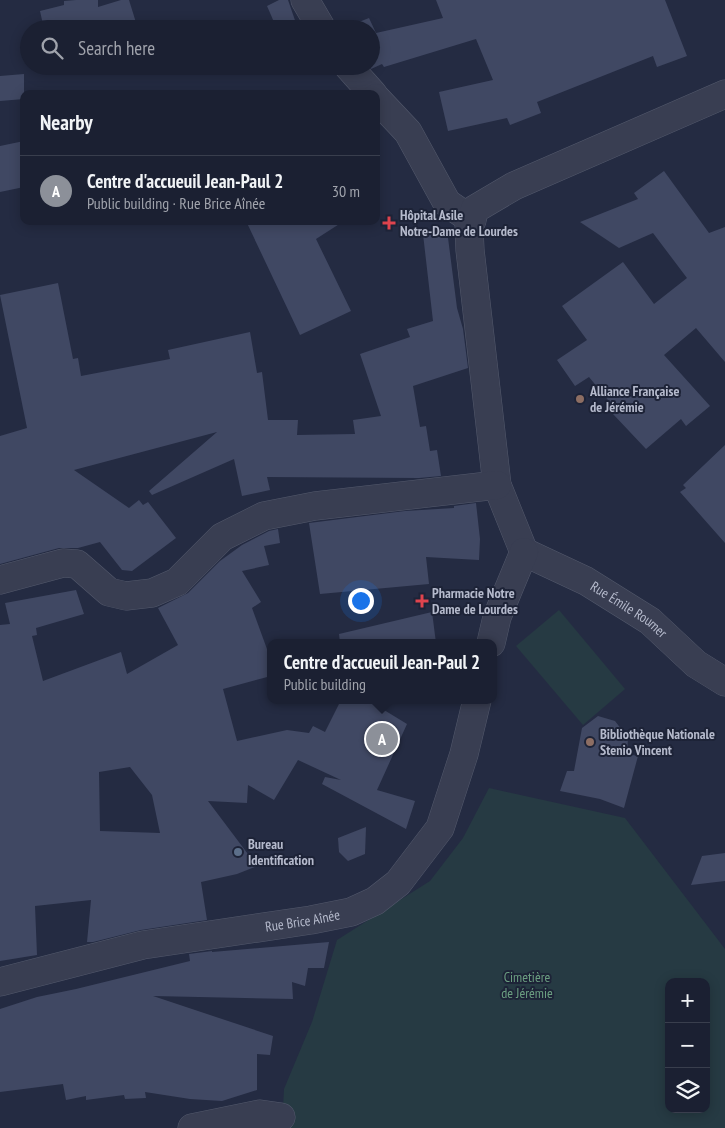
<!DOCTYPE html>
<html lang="en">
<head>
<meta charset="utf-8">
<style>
	:root { --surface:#1b2032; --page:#24283a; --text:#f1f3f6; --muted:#a0a3ac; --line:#393e4d; --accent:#8c9099 }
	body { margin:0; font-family:"PT Sans Narrow",sans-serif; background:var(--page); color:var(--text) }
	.controls { position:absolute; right:15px; bottom:15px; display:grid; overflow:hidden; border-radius:10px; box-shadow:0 2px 12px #0003 }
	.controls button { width:45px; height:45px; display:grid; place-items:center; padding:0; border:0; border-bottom:1px solid var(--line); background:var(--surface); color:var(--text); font:25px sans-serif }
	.you { position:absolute; left:360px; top:600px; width:18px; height:18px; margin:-12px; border:4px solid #fff; border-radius:50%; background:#1a73e8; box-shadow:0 0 0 8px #1a73e833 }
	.badge { display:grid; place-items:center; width:32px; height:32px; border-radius:50%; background:var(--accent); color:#fff; font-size:16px; font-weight:700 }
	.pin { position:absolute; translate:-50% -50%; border:2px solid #fff; box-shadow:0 1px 5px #0006 }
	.popup { position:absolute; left:267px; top:639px; width:230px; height:65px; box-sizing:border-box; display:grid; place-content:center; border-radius:10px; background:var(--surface); filter:drop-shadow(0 1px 4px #0005); font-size:16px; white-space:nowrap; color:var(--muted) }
	.popup b { font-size:19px; color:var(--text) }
	.popup::after { content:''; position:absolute; left:50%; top:100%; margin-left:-10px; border:10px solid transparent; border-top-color:var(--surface) }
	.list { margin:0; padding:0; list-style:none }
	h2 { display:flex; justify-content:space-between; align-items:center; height:65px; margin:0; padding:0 20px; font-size:21px }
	h2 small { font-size:16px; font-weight:400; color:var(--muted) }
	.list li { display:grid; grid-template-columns:32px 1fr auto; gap:15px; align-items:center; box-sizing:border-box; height:70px; padding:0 20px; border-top:1px solid var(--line) }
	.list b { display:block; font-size:19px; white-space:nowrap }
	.list p { margin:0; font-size:16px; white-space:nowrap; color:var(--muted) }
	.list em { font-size:16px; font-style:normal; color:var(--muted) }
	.icon { flex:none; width:28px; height:28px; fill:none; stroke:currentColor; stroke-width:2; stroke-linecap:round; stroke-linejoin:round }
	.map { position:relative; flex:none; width:725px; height:1128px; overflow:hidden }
	.search { position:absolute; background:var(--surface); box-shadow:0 2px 12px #0003; left:20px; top:20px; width:360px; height:55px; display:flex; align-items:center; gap:12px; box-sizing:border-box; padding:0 18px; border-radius:28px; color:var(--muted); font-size:19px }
	.panel { position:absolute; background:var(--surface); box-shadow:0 2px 12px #0003; left:20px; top:90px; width:360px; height:135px; border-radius:10px }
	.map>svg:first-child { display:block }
	.green { fill:#263a43; fill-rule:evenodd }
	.building { fill:#404863; fill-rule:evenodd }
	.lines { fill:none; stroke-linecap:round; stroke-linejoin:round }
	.minor-casing { stroke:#53596c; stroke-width:29 }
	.minor { stroke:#393e52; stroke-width:28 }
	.health-dot { fill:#e0444e; stroke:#1d2337; stroke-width:2 }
	.education-dot { fill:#8d6e63; stroke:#1d2337; stroke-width:2 }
	.service-dot { fill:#5c6f8a; stroke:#1d2337; stroke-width:2 }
	.labels { text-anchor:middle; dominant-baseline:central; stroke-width:4; stroke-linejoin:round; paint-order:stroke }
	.poi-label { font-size:14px; font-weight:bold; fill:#b5bacc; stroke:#1d2337; text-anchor:start }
	.street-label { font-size:14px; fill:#b5bacc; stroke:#1d2337 }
	.park-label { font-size:14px; fill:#6b9e81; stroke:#1d2337 }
</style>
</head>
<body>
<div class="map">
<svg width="725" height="1128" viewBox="0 0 725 1128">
	<rect width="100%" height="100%" fill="#242b42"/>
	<g class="green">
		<polygon points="559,610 625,689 583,725 516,646"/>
		<path d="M489,788L625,818L725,949V1128H282L284,1089L312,1022L337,940L430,881L463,838ZM669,982H706V1109H669Z"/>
	</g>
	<g class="building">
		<polygon points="76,0 98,0 98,7 121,0 129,0 138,29 44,29 40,11 64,5 64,1"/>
		<polygon points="279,0 288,0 298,29 277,29 267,6"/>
		<polygon points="436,0 665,0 687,56 657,67 653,56 537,102 541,113 510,125 507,118 448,131 439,92 493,80 476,39 384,67 382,64 371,69 369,66 371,66 371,29 341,29 369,18 376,33 443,18"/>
		<polygon points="24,74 24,99 0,101 0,76"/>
		<polygon points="24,141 24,187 0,192 0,146"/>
		<polygon points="664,171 709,233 725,227 725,362 696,328 664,355 710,406 686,426 681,419 646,449 613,414 617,411 589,377 575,386 557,360 587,340 562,306 623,262 654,304 687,278 653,233 619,248 580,222 638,199 634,193"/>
		<polygon points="246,221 344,221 316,239 351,311 300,335"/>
		<polygon points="447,230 457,308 463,329 468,368 413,386 420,427 426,426 430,451 437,450 441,476 419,478 267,477 270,490 242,496 234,459 152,495 149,491 217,432 74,470 129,508 139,500 143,505 148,502 176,538 132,571 122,570 100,542 78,548 59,548 0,564 0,436 27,428 0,295 58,283 73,359 78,358 81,376 170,359 168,350 250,332 257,373 262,372 268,420 298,420 297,435 355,434 353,420 381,416 360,354 410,337 407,329 433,321 423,234"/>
		<polygon points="725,445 725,543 680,492 686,488 683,485"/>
		<polygon points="476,503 480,539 479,560 426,557 429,584 320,594 309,523 405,511 454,508 454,506"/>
		<path d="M278,529L280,543L264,546L269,565L242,571L261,602L252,608L271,660V676L223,689L237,741L287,730L309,733L313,726L325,732L341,700H368L371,702L407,724L377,790L415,801L406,829L322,784L325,777L341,780L298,760L274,800L248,785L247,803L208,801L257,866L237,874L201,882L207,920L141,930L93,942H87L91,900L35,906L37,955L0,961V625L10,624L5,603L76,590L84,614L36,628L37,635L32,636L43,681L121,652L127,674L178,645L158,608L188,593L220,561L242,545L269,531ZM130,767L152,795L160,833L100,831L99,772Z"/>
		<polygon points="432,612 436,643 340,643 339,634"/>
		<polygon points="598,716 615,721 628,738 627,754 638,756 624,808 600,799 560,791 567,771 574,771 582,728"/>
		<polygon points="366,827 365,854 348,861 339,852 338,838"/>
		<polygon points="725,853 725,881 691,885 702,856"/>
		<polygon points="329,942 324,968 308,968 305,986 292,982 293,999 153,996 273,1036 270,1055 257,1054 257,1090 222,1101 190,1099 145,1092 146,1098 125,1099 124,1095 86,1100 86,1096 66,1100 63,1084 0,1092 0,1009 37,997 76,989 190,961 189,954 212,951 212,952"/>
	</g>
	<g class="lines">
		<defs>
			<g id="minor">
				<polyline points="305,0 322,29"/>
				<polyline points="348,66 373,94"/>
				<polyline points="376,98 408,132 447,203 472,220"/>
				<polyline points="524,552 497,485 470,250 469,228 475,209 514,186 725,94"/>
				<path id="s1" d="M524,552L586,581L650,621L696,664L725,682"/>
				<polyline points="0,580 63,563 77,564 109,592 126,596 152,593 177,582 222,537 264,516 315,506 497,485"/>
				<polyline points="491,643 497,617 524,552"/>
				<path id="s2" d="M0,982L143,945L311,920L351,912L375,901L398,883L440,828L464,754L477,700"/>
				<polyline points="192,1128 260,1114 281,1117"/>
			</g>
		</defs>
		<use href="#minor" class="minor-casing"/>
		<use href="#minor" class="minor"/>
	</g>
	<g class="health-dot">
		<path d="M386.5 215.5h5v5h5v5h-5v5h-5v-5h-5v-5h5z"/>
		<path d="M419.5 593.5h5v5h5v5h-5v5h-5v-5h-5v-5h5z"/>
	</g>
	<g class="education-dot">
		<circle cx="580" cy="399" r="5"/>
		<circle cx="590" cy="742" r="5"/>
	</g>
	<circle class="service-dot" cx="238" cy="852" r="5"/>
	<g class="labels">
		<g class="poi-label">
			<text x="400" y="215">Hôpital Asile<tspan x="400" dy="16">Notre-Dame de Lourdes</tspan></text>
			<text x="590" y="391">Alliance Française<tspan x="590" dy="16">de Jérémie</tspan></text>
			<text x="432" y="593">Pharmacie Notre<tspan x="432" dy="16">Dame de Lourdes</tspan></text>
			<text x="600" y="734">Bibliothèque Nationale<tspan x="600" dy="16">Stenio Vincent</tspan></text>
			<text x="248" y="844">Bureau<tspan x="248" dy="16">Identification</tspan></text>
		</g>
		<g class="street-label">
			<text stroke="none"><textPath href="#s1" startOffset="120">Rue Émile Roumer</textPath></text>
			<text stroke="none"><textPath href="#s2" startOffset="309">Rue Brice Aînée</textPath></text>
		</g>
		<g class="park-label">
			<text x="527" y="977">Cimetière<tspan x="527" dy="16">de Jérémie</tspan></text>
		</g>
	</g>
</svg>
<div class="controls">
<button>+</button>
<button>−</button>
<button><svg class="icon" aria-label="layers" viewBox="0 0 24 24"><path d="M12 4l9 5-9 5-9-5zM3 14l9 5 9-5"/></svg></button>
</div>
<div class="you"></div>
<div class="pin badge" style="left:382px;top:739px">A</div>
<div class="popup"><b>Centre d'accueuil Jean-Paul 2</b>Public building</div>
<div class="search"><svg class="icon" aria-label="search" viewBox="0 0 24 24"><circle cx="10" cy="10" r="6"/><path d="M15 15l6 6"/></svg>Search here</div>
<section class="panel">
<h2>Nearby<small></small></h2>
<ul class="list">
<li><span class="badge">A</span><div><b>Centre d'accueuil Jean-Paul 2</b><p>Public building · Rue Brice Aînée</p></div><em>30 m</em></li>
</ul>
</section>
</div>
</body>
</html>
